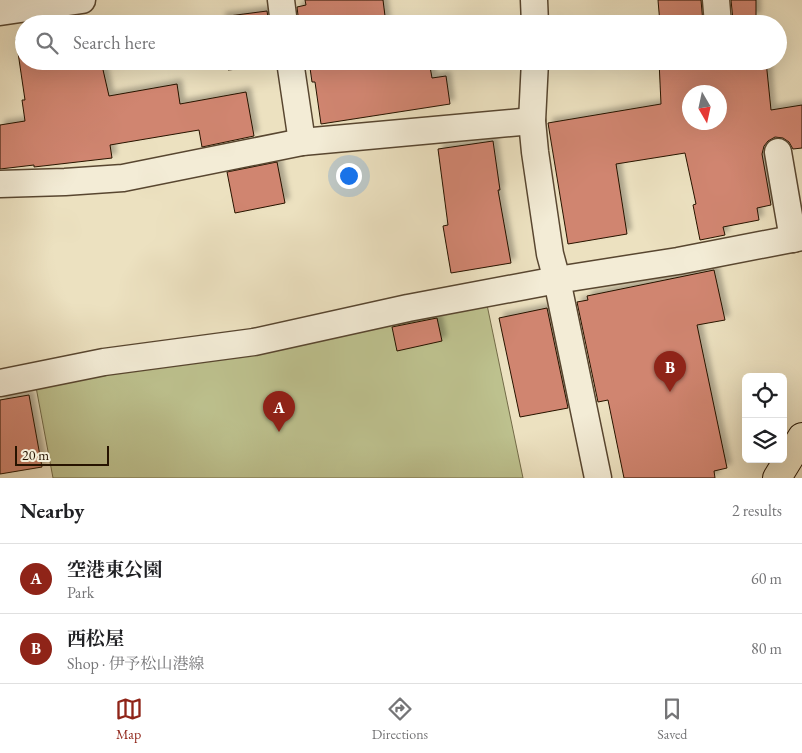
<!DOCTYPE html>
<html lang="en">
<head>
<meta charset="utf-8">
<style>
	:root { --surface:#fff; --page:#f6f6f6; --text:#202124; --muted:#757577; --line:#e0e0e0; --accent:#8f2418 }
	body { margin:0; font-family:"EB Garamond","Noto Serif JP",serif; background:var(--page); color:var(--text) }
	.controls { position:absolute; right:15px; bottom:15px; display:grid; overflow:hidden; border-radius:8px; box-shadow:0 5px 20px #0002 }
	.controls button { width:45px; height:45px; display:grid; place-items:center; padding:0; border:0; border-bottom:1px solid var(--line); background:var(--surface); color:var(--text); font:25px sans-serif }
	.compass { position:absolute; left:682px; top:85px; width:45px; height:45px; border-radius:50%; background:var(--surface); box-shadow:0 5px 20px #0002; rotate:171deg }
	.scale { position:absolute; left:15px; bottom:12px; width:94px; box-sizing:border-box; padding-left:5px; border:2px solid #261300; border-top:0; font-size:14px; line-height:18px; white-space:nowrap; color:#261300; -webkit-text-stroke:4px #f3ecd6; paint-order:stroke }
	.you { position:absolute; left:348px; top:175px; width:18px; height:18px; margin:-12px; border:4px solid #fff; border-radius:50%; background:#1a73e8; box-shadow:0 0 0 8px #1a73e833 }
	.badge { display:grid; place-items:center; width:32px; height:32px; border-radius:50%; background:var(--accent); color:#fff; font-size:16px; font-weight:700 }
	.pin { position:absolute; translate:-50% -41px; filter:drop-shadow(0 1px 2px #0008) }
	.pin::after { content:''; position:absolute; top:26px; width:18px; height:15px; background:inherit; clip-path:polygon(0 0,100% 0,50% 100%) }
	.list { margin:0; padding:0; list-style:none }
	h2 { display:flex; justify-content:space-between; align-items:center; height:65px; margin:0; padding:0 20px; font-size:21px }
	h2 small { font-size:16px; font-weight:400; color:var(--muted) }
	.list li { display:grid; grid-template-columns:32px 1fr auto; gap:15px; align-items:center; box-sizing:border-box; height:70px; padding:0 20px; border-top:1px solid var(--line) }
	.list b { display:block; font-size:19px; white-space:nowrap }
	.list p { margin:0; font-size:16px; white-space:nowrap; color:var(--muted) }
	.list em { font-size:16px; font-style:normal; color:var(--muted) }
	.icon { flex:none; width:28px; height:28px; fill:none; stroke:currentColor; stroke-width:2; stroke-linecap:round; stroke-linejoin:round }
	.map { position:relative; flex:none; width:802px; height:478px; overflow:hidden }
	.search { position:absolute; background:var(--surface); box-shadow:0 5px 20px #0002; left:15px; right:15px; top:15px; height:55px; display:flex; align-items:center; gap:12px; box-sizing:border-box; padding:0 18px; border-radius:28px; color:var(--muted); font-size:19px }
	.sheet { height:205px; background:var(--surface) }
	nav { display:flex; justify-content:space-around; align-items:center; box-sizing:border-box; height:70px; border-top:1px solid var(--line); background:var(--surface); font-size:14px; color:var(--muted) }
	nav a { display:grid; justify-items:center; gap:2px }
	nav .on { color:var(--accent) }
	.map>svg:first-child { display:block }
	.green { fill:#bdc18e; stroke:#726a47 }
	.building { fill:#d08570; stroke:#261300; fill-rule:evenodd; filter:url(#shadow) }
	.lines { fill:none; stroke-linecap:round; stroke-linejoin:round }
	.street-casing { stroke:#584630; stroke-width:29 }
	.primary-casing { stroke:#261300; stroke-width:30 }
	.street { stroke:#f3ecd6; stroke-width:26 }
	.primary { stroke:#ece1c0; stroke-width:28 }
</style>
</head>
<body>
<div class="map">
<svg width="802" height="478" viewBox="0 0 802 478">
	<defs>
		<filter id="shadow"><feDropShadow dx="4.5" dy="-4.5" stdDeviation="2.5" flood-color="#0004"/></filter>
	</defs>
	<rect width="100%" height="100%" fill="#ece1c0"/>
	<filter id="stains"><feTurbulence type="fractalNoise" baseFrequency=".004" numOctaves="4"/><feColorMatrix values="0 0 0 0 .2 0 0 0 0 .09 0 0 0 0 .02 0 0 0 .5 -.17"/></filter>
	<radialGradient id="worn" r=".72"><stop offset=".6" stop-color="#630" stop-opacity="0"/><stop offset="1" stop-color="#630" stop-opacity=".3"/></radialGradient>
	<polygon class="green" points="486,300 523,478 53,478 36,387"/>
	<g class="building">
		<polygon points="305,0 383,0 386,24 299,24 297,7 306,5"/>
		<polygon points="658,0 701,0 703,23 660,24"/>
		<polygon points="731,0 756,0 756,17 733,20"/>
		<polygon points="267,11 269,24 222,24 221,17"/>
		<polygon points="24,38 24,61 101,61 109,96 177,84 180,104 246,92 254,136 202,147 199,130 110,145 112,158 34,167 34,165 0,169 0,125 25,121 22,100 25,100 16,39"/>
		<polygon points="227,61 275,61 275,65 228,70"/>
		<polygon points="309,61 429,61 432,78 446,76 450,104 321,124 315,82 312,82"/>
		<path d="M659,61H766L771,110L802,105V148L793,149L789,142L783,138L775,137L768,141L764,146L762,154L771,205L757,208L759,220L723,227L725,235L700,240L693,205L696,204L685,153L616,164L627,234L568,244L548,123L661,104ZM690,92H720V122H690Z"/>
		<polygon points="493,141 500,190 498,190 511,263 451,273 443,226 448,225 438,149"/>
		<polygon points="277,162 285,203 235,213 227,172"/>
		<polygon points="714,270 725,320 697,325 727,468 714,471 715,478 624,478 608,400 598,402 577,302 588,300 587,296"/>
		<polygon points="547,308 568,408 520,417 499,318"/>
		<polygon points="437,318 442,341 397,351 392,327"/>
		<polygon points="29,395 42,467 0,474 0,400"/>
	</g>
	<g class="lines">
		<defs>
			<g id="street">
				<polyline points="281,0 284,24"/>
				<polyline points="534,0 535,24"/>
				<polyline points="716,0 718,24"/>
				<polyline points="0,12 82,0"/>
				<polyline points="290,61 302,142"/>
				<polyline points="535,61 532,121 535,152 550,254 557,280 598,478"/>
				<polyline points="778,152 793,239"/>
				<polyline points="0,184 65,182 123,178 302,142 532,121"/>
				<polyline points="0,383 104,362 254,342 408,308 557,280 678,261 802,237"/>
			</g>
			<polyline id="primary" points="777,478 802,437"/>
		</defs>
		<use href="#street" class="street-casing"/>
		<use href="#primary" class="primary-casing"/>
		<use href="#street" class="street"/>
		<use href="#primary" class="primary"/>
	</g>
	<rect width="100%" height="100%" filter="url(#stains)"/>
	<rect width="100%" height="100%" fill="url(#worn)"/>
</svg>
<div class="controls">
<button><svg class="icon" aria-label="locate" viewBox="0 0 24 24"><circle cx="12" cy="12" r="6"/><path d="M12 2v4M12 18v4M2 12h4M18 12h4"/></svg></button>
<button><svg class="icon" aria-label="layers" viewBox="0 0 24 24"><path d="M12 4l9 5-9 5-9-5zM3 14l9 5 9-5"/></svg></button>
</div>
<svg class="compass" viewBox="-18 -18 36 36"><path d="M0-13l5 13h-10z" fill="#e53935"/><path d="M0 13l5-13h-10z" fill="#757577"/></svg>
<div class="scale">20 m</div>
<div class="you"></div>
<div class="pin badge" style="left:279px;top:432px">A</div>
<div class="pin badge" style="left:670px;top:392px">B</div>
<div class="search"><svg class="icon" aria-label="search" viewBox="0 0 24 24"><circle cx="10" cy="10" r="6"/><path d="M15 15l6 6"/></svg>Search here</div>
</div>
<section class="sheet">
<h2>Nearby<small>2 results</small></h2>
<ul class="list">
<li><span class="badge">A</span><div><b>空港東公園</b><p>Park</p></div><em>60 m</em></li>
<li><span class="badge">B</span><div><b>西松屋</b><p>Shop · 伊予松山港線</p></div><em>80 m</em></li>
</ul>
</section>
<nav>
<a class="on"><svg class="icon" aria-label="map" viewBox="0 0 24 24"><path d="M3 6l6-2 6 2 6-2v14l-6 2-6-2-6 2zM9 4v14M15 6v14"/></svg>Map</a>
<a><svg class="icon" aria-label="directions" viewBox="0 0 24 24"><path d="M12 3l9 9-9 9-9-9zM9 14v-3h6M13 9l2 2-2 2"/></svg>Directions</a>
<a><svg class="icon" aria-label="saved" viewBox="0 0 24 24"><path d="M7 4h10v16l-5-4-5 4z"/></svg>Saved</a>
</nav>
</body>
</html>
